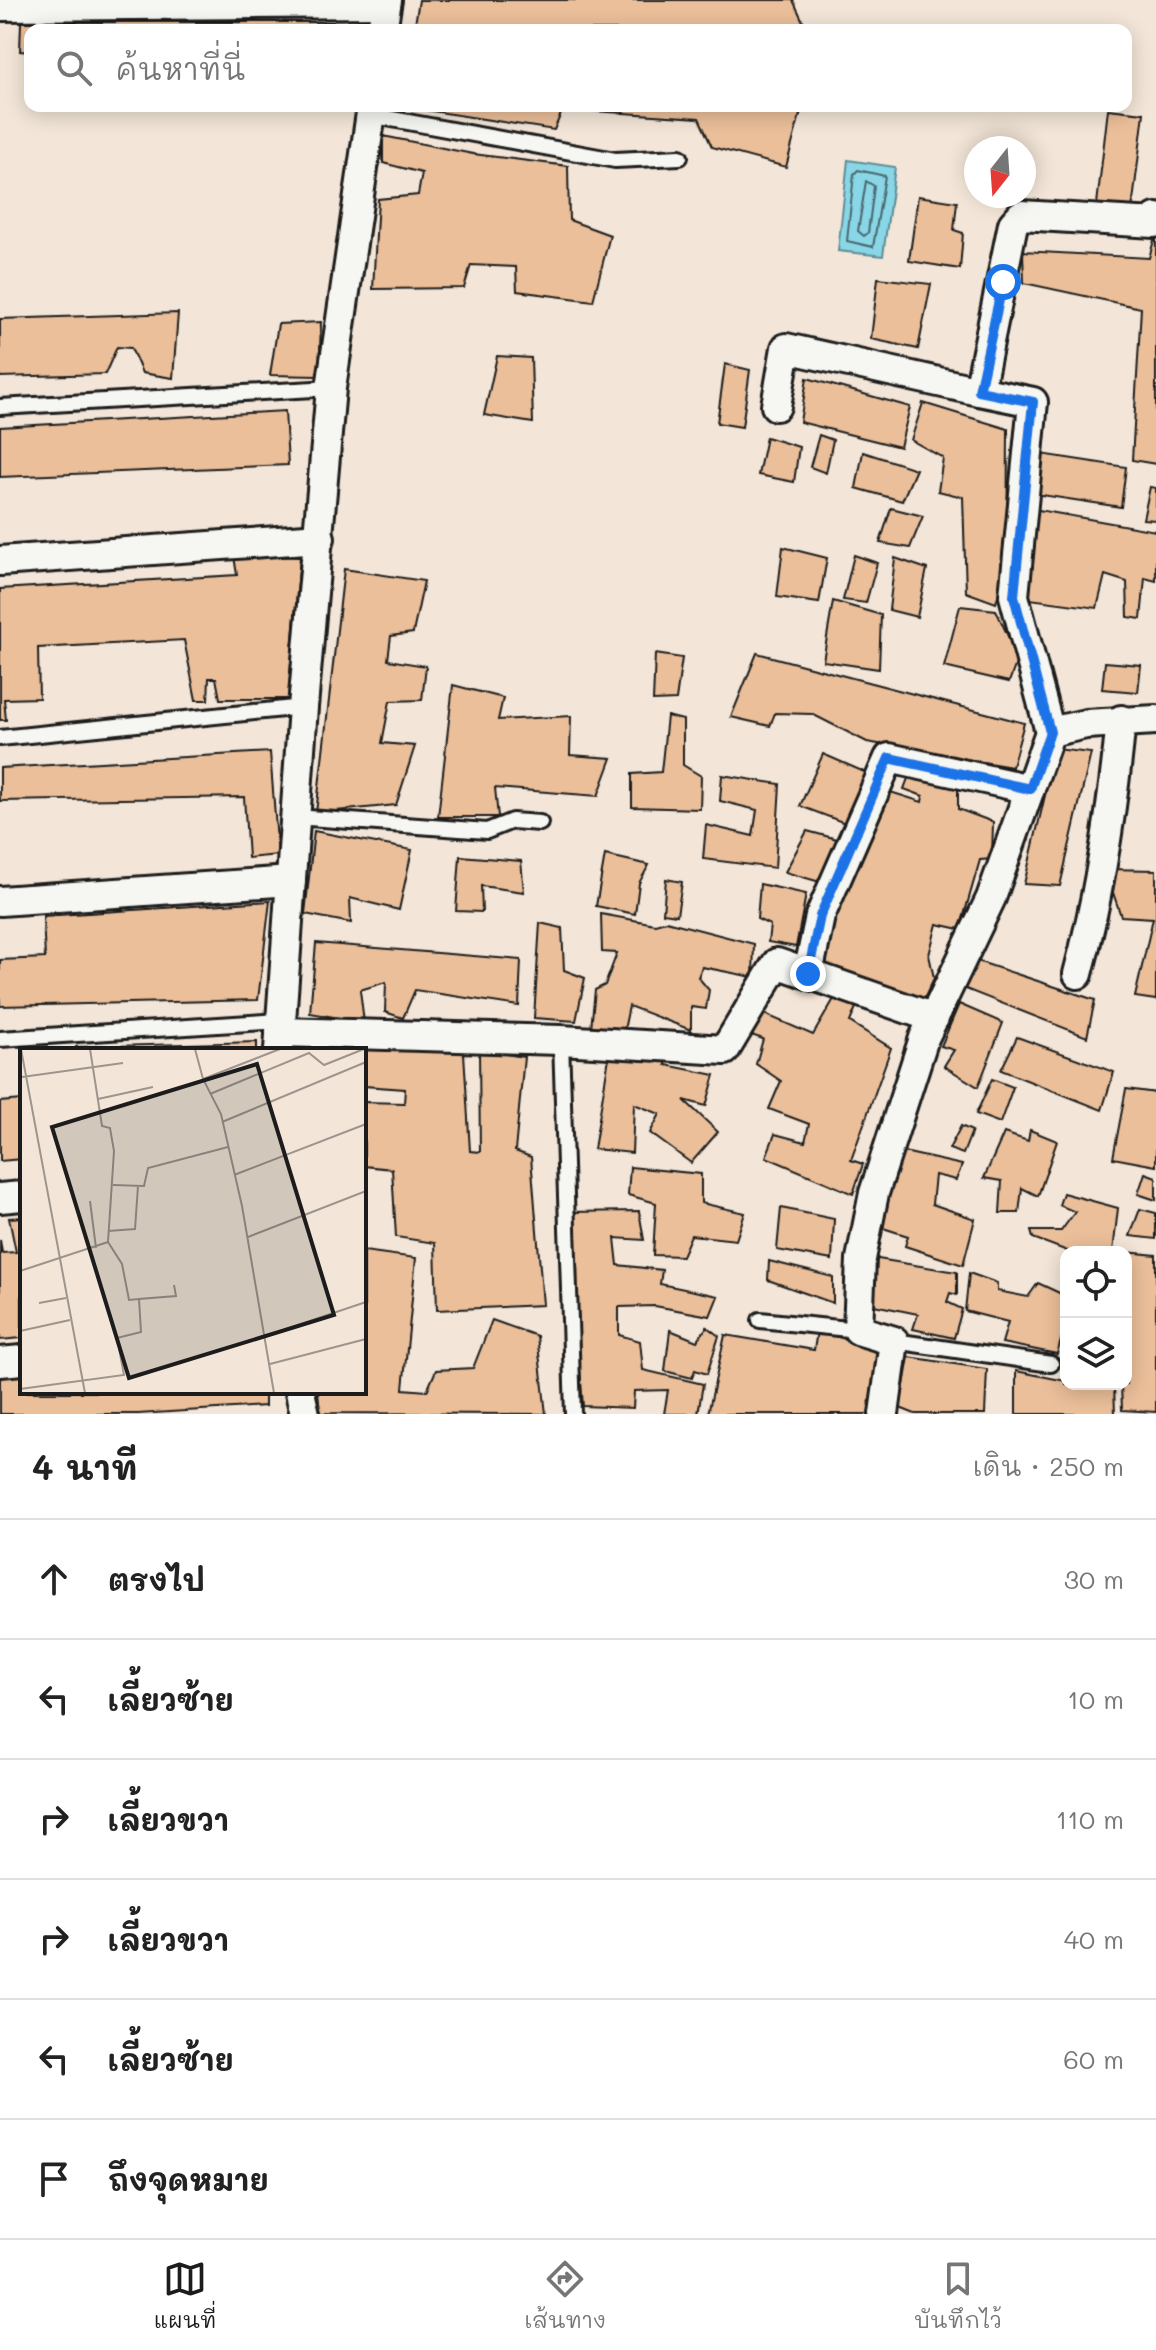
<!DOCTYPE html>
<html lang="th">
<head>
<meta charset="utf-8">
<style>
	:root { --surface:#fff; --page:#f6f6f6; --text:#222; --muted:#767676; --line:#e0e0e0; --accent:#1c1c1c }
	body { margin:0; font-family:Mali,"Playpen Sans Thai",sans-serif; background:var(--page); color:var(--text) }
	.controls { position:absolute; right:24px; bottom:24px; display:grid; overflow:hidden; border-radius:16px; box-shadow:0 4px 20px #0003 }
	.controls button { width:72px; height:72px; display:grid; place-items:center; padding:0; border:0; border-bottom:2px solid var(--line); background:var(--surface); color:var(--text); font:40px sans-serif }
	.compass { position:absolute; left:964px; top:136px; width:72px; height:72px; border-radius:50%; background:var(--surface); box-shadow:0 4px 20px #0003; rotate:197deg }
	.stop { position:absolute; width:24px; height:24px; margin:-18px; border:6px solid #1a73e8; border-radius:50%; background:#fff }
	.stop.end { background:#1a73e8; border-color:#fff; box-shadow:0 2px 8px #0008 }
	.list { margin:0; padding:0; list-style:none }
	h2 { display:flex; justify-content:space-between; align-items:center; height:104px; margin:0; padding:0 32px; font-size:34px }
	h2 small { font-size:26px; font-weight:400; color:var(--muted) }
	.list li { display:grid; grid-template-columns:52px 1fr auto; gap:24px; align-items:center; box-sizing:border-box; height:120px; padding:0 32px; border-top:2px solid var(--line) }
	.list b { display:block; font-size:30px; white-space:nowrap }
	.list em { font-size:26px; font-style:normal; color:var(--muted) }
	.icon { flex:none; width:44px; height:44px; fill:none; stroke:currentColor; stroke-width:2; stroke-linecap:round; stroke-linejoin:round }
	.map { position:relative; flex:none; width:1156px; height:1414px; overflow:hidden }
	.search { position:absolute; background:var(--surface); box-shadow:0 4px 20px #0003; left:24px; right:24px; top:24px; height:88px; display:flex; align-items:center; gap:20px; box-sizing:border-box; padding:0 28px; border-radius:16px; color:var(--muted); font-size:30px }
	.sheet { height:824px; background:var(--surface) }
	nav { display:flex; justify-content:space-around; align-items:center; box-sizing:border-box; height:112px; border-top:2px solid var(--line); background:var(--surface); font-size:22px; color:var(--muted) }
	nav a { display:grid; justify-items:center; gap:4px }
	nav .on { color:var(--accent) }
	.map>svg:first-child { display:block }
	.water { fill:#89d6e7; stroke:#5d8c96; stroke-width:2 }
	.lines { fill:none; stroke-linecap:round; stroke-linejoin:round }
	.shore { stroke:#48666d; stroke-width:2 }
	.building { fill:#ebbf9a; stroke:#1c1c1c; stroke-width:2 }
	.lane-casing { stroke:#1c1c1c; stroke-width:20 }
	.street-casing { stroke:#1c1c1c; stroke-width:34 }
	.lane { stroke:#f6f6f2; stroke-width:14 }
	.street { stroke:#f6f6f2; stroke-width:28 }
	.route { stroke:#1a73e8; stroke-width:10 }
	.inset-road { fill:none; stroke:#9d958d; stroke-width:2 }
	.view { fill:#1c1c1c; fill-opacity:0.15; stroke:#1c1c1c; stroke-width:4 }
	.inset-edge { fill:none; stroke:#1c1c1c; stroke-width:4 }
</style>
</head>
<body>
<div class="map">
<svg width="1156" height="1414" viewBox="0 0 1156 1414">
	<rect width="100%" height="100%" fill="#f3e6d8"/>
	<filter id="ink" filterUnits="userSpaceOnUse"><feTurbulence type="fractalNoise" baseFrequency=".0125" numOctaves="2"/><feDisplacementMap in="SourceGraphic" scale="16" xChannelSelector="R" yChannelSelector="G"/><feConvolveMatrix kernelMatrix="1 2 1 2 8 2 1 2 1" color-interpolation-filters="sRGB"/></filter>
	<g filter="url(#ink)">
		<polygon class="water" points="848,160 895,167 883,256 838,251"/>
		<g class="lines">
			<g class="shore">
				<polygon points="858,170 885,176 873,247 847,241 854,174"/>
				<polygon points="866,181 874,186 868,233 864,236 858,231"/>
			</g>
		</g>
		<g class="building">
			<polygon points="419,0 793,0 807,30 414,30"/>
			<polygon points="21,22 351,22 350,30 30,30 30,52 20,51"/>
			<polygon points="400,106 802,106 802,107 786,167 712,147 699,118 563,109 554,130"/>
			<polygon points="1108,109 1144,113 1131,218 1096,213"/>
			<polygon points="383,136 473,154 568,166 569,220 610,235 593,301 517,291 516,267 471,265 464,288 373,289 378,199 418,195 422,173 383,163"/>
			<polygon points="918,196 957,202 954,230 963,233 960,269 909,261"/>
			<polygon points="1156,233 1156,464 1132,460 1141,308 1024,283 1023,251 1149,258"/>
			<polygon points="878,278 931,284 918,349 871,339"/>
			<polygon points="178,313 173,378 142,373 131,348 117,347 105,374 0,377 0,319"/>
			<polygon points="321,322 319,376 270,375 278,324"/>
			<polygon points="497,356 531,358 533,423 484,415"/>
			<polygon points="725,364 750,370 742,427 717,423"/>
			<polygon points="807,378 910,407 900,447 800,422"/>
			<polygon points="923,403 1008,429 1007,581 1001,584 996,603 966,592 963,497 938,491 943,458 911,440"/>
			<polygon points="285,411 288,465 0,477 0,427"/>
			<polygon points="819,435 833,440 826,473 810,467"/>
			<polygon points="766,437 799,447 794,482 758,475"/>
			<polygon points="863,452 916,469 902,501 856,488"/>
			<polygon points="1041,454 1126,467 1121,507 1035,494"/>
			<polygon points="1150,487 1156,488 1156,520 1143,519"/>
			<polygon points="891,508 923,516 910,548 880,543"/>
			<polygon points="1033,509 1156,531 1156,581 1145,578 1141,619 1128,617 1127,582 1105,575 1097,608 1022,598"/>
			<polygon points="783,547 827,558 819,603 777,597"/>
			<polygon points="854,555 877,563 866,603 843,600"/>
			<polygon points="234,556 300,557 288,699 220,699 216,678 209,678 208,700 196,700 184,640 38,648 39,698 4,699 6,720 0,720 0,589 237,575"/>
			<polygon points="895,558 927,569 917,617 889,610"/>
			<polygon points="344,569 424,581 413,633 391,636 388,660 426,666 422,700 390,701 382,743 415,746 396,805 316,813"/>
			<polygon points="833,601 881,615 879,669 823,661"/>
			<polygon points="960,606 996,610 1018,658 1009,682 944,667"/>
			<polygon points="757,653 1024,723 1012,767 867,742 812,714 775,713 770,726 731,717"/>
			<polygon points="655,654 682,658 676,700 653,701"/>
			<polygon points="1105,662 1141,665 1138,692 1102,689"/>
			<polygon points="453,685 503,698 498,720 571,716 570,755 612,758 598,796 495,788 498,817 438,817"/>
			<polygon points="667,716 683,720 683,765 701,776 700,809 632,807 632,774 661,772"/>
			<polygon points="1056,749 1091,753 1060,886 1024,884"/>
			<polygon points="270,752 278,855 248,858 244,797 0,801 0,768"/>
			<polygon points="823,754 869,774 845,823 800,806"/>
			<polygon points="910,773 958,781 958,809 993,822 992,859 980,860 960,929 937,924 929,955 934,978 924,999 818,961 884,790 922,802 923,796 904,789"/>
			<polygon points="722,775 780,784 775,868 703,859 706,825 753,836 757,810 720,801"/>
			<polygon points="314,831 412,850 399,910 350,898 351,923 305,914"/>
			<polygon points="807,831 837,839 820,882 785,872"/>
			<polygon points="605,855 649,865 639,883 635,914 596,906"/>
			<polygon points="460,856 521,861 524,892 481,886 482,912 456,911"/>
			<polygon points="1105,869 1156,870 1156,1000 1135,997 1153,918 1121,916"/>
			<polygon points="666,879 682,882 677,915 663,913"/>
			<polygon points="760,884 806,894 796,947 768,942 770,925 757,919"/>
			<polygon points="270,901 258,1000 0,1006 0,960 45,958 43,916"/>
			<polygon points="601,914 655,924 666,921 754,944 753,977 702,967 698,977 709,990 706,1009 691,1007 691,1030 629,1006 623,1035 591,1028 595,990 605,985 617,953 602,952"/>
			<polygon points="540,923 562,928 564,970 585,978 576,1021 534,1018"/>
			<polygon points="316,943 521,960 519,1006 415,990 403,1018 385,1012 386,982 360,990 364,1022 310,1013"/>
			<polygon points="971,959 1095,1000 1087,1037 958,986"/>
			<polygon points="838,992 859,1000 850,1022 891,1048 851,1160 863,1164 853,1194 766,1157 775,1134 805,1142 809,1124 769,1109 781,1081 756,1064 763,1039 751,1035 760,1012 813,1035"/>
			<polygon points="959,1004 1003,1023 978,1087 944,1066 954,1050 941,1046"/>
			<polygon points="304,1034 464,1053 470,1151 480,1152 479,1050 524,1057 515,1151 531,1157 543,1305 437,1310 435,1243 396,1237 392,1169 364,1166 364,1102 404,1103 405,1089 364,1086 364,1050 302,1050"/>
			<polygon points="1017,1037 1114,1072 1102,1110 1001,1070"/>
			<polygon points="257,1042 257,1050 76,1050 76,1047"/>
			<polygon points="610,1051 666,1052 666,1065 715,1075 706,1106 684,1100 718,1132 691,1163 650,1133 660,1114 634,1104 632,1153 594,1149"/>
			<polygon points="992,1079 1013,1087 1000,1123 976,1114"/>
			<polygon points="1126,1089 1156,1093 1156,1166 1113,1158"/>
			<polygon points="22,1100 22,1159 0,1161 0,1102"/>
			<polygon points="961,1126 972,1131 963,1154 949,1149"/>
			<polygon points="1030,1130 1057,1141 1038,1196 1022,1188 1019,1213 1000,1213 1002,1181 984,1178 1004,1133 1028,1141"/>
			<polygon points="895,1150 962,1165 956,1180 935,1175 932,1204 975,1219 963,1265 905,1246 908,1236 880,1227"/>
			<polygon points="630,1167 701,1174 701,1203 745,1213 736,1240 691,1235 682,1256 653,1255 656,1203 628,1195"/>
			<polygon points="1145,1173 1156,1177 1156,1200 1138,1194"/>
			<polygon points="1063,1193 1118,1208 1113,1252 1070,1252 1033,1238 1031,1231 1061,1231 1075,1212 1059,1205"/>
			<polygon points="781,1208 834,1219 832,1260 777,1250"/>
			<polygon points="1140,1209 1156,1213 1156,1239 1130,1236"/>
			<polygon points="639,1211 644,1240 615,1238 618,1265 662,1270 660,1284 718,1296 710,1316 655,1306 619,1307 619,1335 640,1341 643,1370 703,1384 698,1414 664,1414 668,1390 634,1391 633,1408 583,1406 567,1212"/>
			<polygon points="22,1217 22,1338 0,1340 0,1240 2,1253 16,1252 9,1218"/>
			<polygon points="364,1251 416,1258 403,1389 427,1391 436,1370 473,1368 492,1320 537,1336 546,1414 320,1413 318,1392 364,1392"/>
			<polygon points="1126,1252 1156,1255 1156,1412 1122,1410 1121,1384 1126,1384"/>
			<polygon points="872,1258 957,1272 957,1295 950,1293 947,1302 962,1309 954,1338 913,1329 918,1314 864,1303"/>
			<polygon points="769,1261 833,1277 833,1303 768,1280"/>
			<polygon points="969,1273 997,1283 997,1291 1028,1297 1038,1283 1066,1296 1066,1323 1057,1354 1002,1343 1008,1322 965,1311"/>
			<polygon points="707,1327 719,1336 707,1374 695,1370 692,1378 665,1371 670,1330 697,1341"/>
			<polygon points="817,1331 887,1351 875,1414 708,1414 725,1335 814,1350"/>
			<polygon points="909,1357 987,1369 985,1414 915,1414 900,1408"/>
			<polygon points="22,1371 22,1392 265,1392 265,1406 138,1414 0,1414 0,1373"/>
			<polygon points="1016,1371 1066,1381 1066,1384 1114,1384 1115,1414 1016,1414"/>
		</g>
		<g class="lines">
			<defs>
				<g id="lane">
					<polyline points="370,115 615,160 680,157"/>
					<polyline points="0,407 331,388"/>
					<polyline points="0,738 303,707"/>
					<polyline points="295,817 487,831 512,821 540,823"/>
					<polyline points="0,1039 281,1021"/>
					<polyline points="561,1040 573,1414"/>
					<polyline points="760,1320 858,1330"/>
					<polyline points="894,1341 1051,1364"/>
				</g>
				<g id="street">
					<polyline points="0,6 386,3"/>
					<polyline points="382,30 387,0"/>
					<polyline points="776,406 786,348 979,391 1013,224 1021,215 1155,223 1156,218"/>
					<polyline points="0,561 320,538"/>
					<polyline points="1050,732 1086,724 1156,720"/>
					<polyline points="0,901 291,881"/>
					<polyline points="808,974 820,916 889,758 1030,789"/>
					<path d="M1078,974C1100,891 1113,806 1121,720"/>
					<polyline points="280,1032 561,1040 725,1050 777,963 934,1018"/>
					<polyline points="279,1050 303,707 331,388 372,106"/>
					<polyline points="0,1198 22,1196"/>
					<polyline points="0,1362 22,1360"/>
					<polyline points="300,1392 305,1414"/>
					<polyline points="884,1414 894,1341 858,1330 861,1259 874,1193 924,1038 991,898 1050,732 1014,596 1033,402 979,391"/>
				</g>
			</defs>
			<use href="#lane" class="lane-casing"/>
			<use href="#street" class="street-casing"/>
			<use href="#lane" class="lane"/>
			<use href="#street" class="street"/>
		</g>
	</g>
	<g class="lines" filter="url(#ink)">
		<polyline class="route" points="808,974 820,916 889,758 1030,789 1050,732 1014,596 1033,402 979,391 1003,282"/>
	</g>
	<g transform="translate(20 1048)">
		<rect width="346" height="346" fill="#f3e6d8"/>
		<path class="inset-road" d="M1,1L65,345M70,1L82,78L90,80L94,103L88,194L102,216L109,252L119,251M175,1L183,31L201,66L222,158L254,345M2,29L103,15M183,31L260,1M190,46L289,5L304,17L344,1M78,51L133,39M202,74L346,14M214,127L346,76M93,137L124,138L128,120L208,99M70,153L76,200M88,183L115,181L118,138M228,189L346,143M0,223L88,194M19,255L46,250M0,283L50,272M245,288L346,254M250,316L346,291M0,341L104,327L97,290L121,284L119,251L156,248L154,237"/>
		<path class="view" d="M237,16L314,267L109,330L32,79Z"/>
		<rect width="346" height="346" class="inset-edge"/>
	</g>
</svg>
<div class="controls">
<button><svg class="icon" aria-label="locate" viewBox="0 0 24 24"><circle cx="12" cy="12" r="6"/><path d="M12 2v4M12 18v4M2 12h4M18 12h4"/></svg></button>
<button><svg class="icon" aria-label="layers" viewBox="0 0 24 24"><path d="M12 4l9 5-9 5-9-5zM3 14l9 5 9-5"/></svg></button>
</div>
<svg class="compass" viewBox="-18 -18 36 36"><path d="M0-13l5 13h-10z" fill="#e53935"/><path d="M0 13l5-13h-10z" fill="#767676"/></svg>
<div class="stop" style="left:1003px;top:282px"></div>
<div class="stop end" style="left:808px;top:974px"></div>
<div class="search"><svg class="icon" aria-label="search" viewBox="0 0 24 24"><circle cx="10" cy="10" r="6"/><path d="M15 15l6 6"/></svg>ค้นหาที่นี่</div>
</div>
<section class="sheet">
<h2>4 นาที<small>เดิน · 250 m</small></h2>
<ul class="list">
<li><svg class="icon" aria-label="ahead" viewBox="0 0 24 24"><path d="M12 20V5M6 11l6-6 6 6"/></svg><div><b>ตรงไป</b></div><em>30 m</em></li>
<li><svg class="icon" aria-label="left" viewBox="0 0 24 24"><path d="M17 20v-9H6M10 6l-5 5 5 5"/></svg><div><b>เลี้ยวซ้าย</b></div><em>10 m</em></li>
<li><svg class="icon" aria-label="right" viewBox="0 0 24 24"><path d="M7 20v-9h11M14 6l5 5-5 5"/></svg><div><b>เลี้ยวขวา</b></div><em>110 m</em></li>
<li><svg class="icon" aria-label="right" viewBox="0 0 24 24"><path d="M7 20v-9h11M14 6l5 5-5 5"/></svg><div><b>เลี้ยวขวา</b></div><em>40 m</em></li>
<li><svg class="icon" aria-label="left" viewBox="0 0 24 24"><path d="M17 20v-9H6M10 6l-5 5 5 5"/></svg><div><b>เลี้ยวซ้าย</b></div><em>60 m</em></li>
<li><svg class="icon" aria-label="arrive" viewBox="0 0 24 24"><path d="M6 21V4h12l-3 4 3 4H6"/></svg><div><b>ถึงจุดหมาย</b></div></li>
</ul>
</section>
<nav>
<a class="on"><svg class="icon" aria-label="map" viewBox="0 0 24 24"><path d="M3 6l6-2 6 2 6-2v14l-6 2-6-2-6 2zM9 4v14M15 6v14"/></svg>แผนที่</a>
<a><svg class="icon" aria-label="directions" viewBox="0 0 24 24"><path d="M12 3l9 9-9 9-9-9zM9 14v-3h6M13 9l2 2-2 2"/></svg>เส้นทาง</a>
<a><svg class="icon" aria-label="saved" viewBox="0 0 24 24"><path d="M7 4h10v16l-5-4-5 4z"/></svg>บันทึกไว้</a>
</nav>
</body>
</html>
